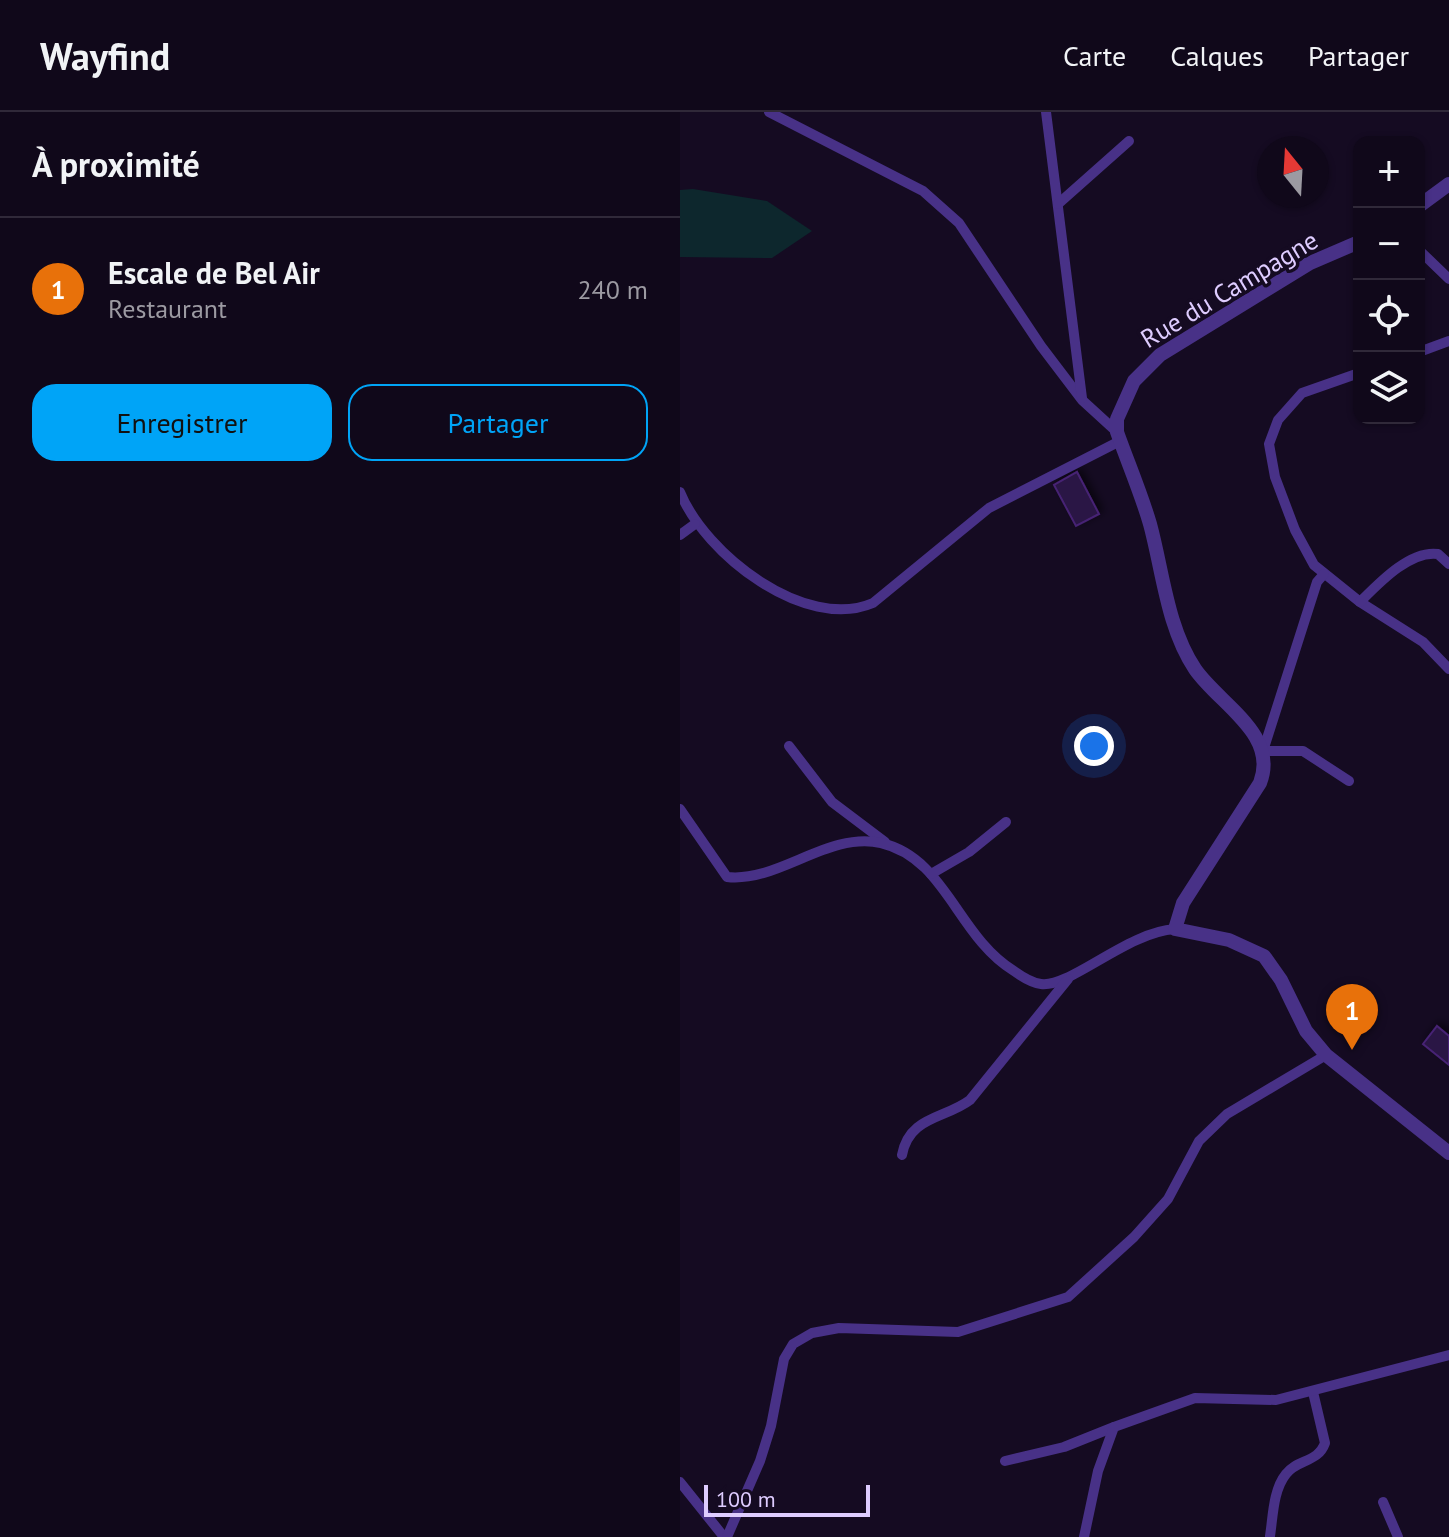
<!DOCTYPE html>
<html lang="fr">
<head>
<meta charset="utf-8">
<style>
	:root { --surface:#10081a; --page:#1e1627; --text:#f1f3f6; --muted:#9c9aa2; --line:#302939; --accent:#00a4f7 }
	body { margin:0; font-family:"PT Sans",sans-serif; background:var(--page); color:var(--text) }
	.controls { position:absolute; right:24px; top:24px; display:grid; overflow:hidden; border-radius:16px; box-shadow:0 2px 6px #0004 }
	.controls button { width:72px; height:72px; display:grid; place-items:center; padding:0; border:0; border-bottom:2px solid var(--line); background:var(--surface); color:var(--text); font:40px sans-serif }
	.compass { position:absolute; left:577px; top:24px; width:72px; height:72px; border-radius:50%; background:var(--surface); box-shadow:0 2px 6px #0004; rotate:342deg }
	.scale { position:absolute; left:24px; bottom:20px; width:166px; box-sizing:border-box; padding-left:8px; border:4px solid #deccff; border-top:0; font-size:22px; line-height:28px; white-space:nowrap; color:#deccff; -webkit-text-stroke:6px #150b22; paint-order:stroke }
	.you { position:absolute; left:414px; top:634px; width:28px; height:28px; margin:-20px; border:6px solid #fff; border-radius:50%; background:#1a73e8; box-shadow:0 0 0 12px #1a73e833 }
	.badge { display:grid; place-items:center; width:52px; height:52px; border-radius:50%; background:var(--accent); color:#fff; font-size:26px; font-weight:700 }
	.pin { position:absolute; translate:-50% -66px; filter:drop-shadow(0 2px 4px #0008) }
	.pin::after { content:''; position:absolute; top:42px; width:28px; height:24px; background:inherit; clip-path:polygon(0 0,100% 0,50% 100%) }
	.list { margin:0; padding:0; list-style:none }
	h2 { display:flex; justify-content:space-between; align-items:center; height:104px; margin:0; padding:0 32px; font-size:34px }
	h2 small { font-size:26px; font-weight:400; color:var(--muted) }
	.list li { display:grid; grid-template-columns:52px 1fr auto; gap:24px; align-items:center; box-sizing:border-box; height:144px; padding:0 32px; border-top:2px solid var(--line) }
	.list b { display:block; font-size:30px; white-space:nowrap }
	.list p { margin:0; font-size:26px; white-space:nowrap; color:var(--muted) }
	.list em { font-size:26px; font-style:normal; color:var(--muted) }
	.actions { display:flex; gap:16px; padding:24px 32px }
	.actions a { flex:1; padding:18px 0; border:2px solid var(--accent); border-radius:24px; text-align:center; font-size:28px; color:var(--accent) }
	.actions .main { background:var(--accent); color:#111 }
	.icon { flex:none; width:44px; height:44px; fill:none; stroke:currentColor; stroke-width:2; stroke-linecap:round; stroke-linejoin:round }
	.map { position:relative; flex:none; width:769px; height:1425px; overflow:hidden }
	header { display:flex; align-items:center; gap:48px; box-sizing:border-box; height:112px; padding:0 40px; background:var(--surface); border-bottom:2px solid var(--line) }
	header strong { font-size:38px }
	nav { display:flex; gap:44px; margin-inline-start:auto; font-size:28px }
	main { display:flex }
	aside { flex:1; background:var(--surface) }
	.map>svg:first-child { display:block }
	.green { fill:#0d272d }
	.building { fill:#2a1545; stroke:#472474; stroke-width:2; filter:url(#shadow) }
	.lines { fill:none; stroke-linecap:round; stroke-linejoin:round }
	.minor { stroke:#483187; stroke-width:10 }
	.tertiary { stroke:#483187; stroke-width:14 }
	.labels { text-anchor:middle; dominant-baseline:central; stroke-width:7; stroke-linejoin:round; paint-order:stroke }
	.street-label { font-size:26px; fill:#deccff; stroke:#150b22 }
</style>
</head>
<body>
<header>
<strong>Wayfind</strong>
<nav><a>Carte</a><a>Calques</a><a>Partager</a></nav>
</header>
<main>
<aside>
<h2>À proximité<small></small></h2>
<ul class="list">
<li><span class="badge" style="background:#e8710a">1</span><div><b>Escale de Bel Air</b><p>Restaurant</p></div><em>240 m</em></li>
</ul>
<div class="actions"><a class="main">Enregistrer</a><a>Partager</a></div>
</aside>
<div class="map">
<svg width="769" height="1425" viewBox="0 0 769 1425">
	<defs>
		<filter id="shadow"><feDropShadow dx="3.5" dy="-3.5" stdDeviation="4" flood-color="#0009"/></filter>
	</defs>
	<rect width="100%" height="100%" fill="#150b22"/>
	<polygon class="green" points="13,77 87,89 132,119 92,146 0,145 0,78"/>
	<g class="building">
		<polygon points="397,360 419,402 396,414 374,373"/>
		<polygon points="757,914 769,924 769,953 743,932"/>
	</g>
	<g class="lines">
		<g class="minor">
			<polyline points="89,0 243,79 279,111 361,234 402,288 437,320"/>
			<polyline points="366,0 402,286"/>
			<polyline points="378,92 449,29"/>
			<polyline points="739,138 769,167"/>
			<polyline points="739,240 769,229"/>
			<polyline points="679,261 622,281 598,308 589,332 595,365 615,418 634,453 680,490 743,530 769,557"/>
			<path d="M0,380C25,442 125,520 193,491L309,396L440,329"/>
			<polyline points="0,423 15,412"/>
			<polyline points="644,462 637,470 583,639 623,639 669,669"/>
			<path d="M680,490C699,471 730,438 758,442L769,452"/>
			<polyline points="109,634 152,690 205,730"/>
			<path d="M0,697L47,765C98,771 148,719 201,731C266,746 277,824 334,859C341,864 353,871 361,872C390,876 447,820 495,817"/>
			<polyline points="251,762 289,740 326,710"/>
			<path d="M222,1043C229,1004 265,1007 290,988L388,867"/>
			<polyline points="325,1349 384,1335 434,1315"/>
			<polyline points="0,1370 44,1425"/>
			<polyline points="703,1390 718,1425"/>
			<path d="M590,1424C593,1405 593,1378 606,1362C617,1347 638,1351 645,1331L633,1280"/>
			<polyline points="47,1425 80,1349 91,1314 104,1247 113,1232 132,1221 159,1216 278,1220 388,1185 454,1125 488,1087 519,1029 547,1002 646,943"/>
			<polyline points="404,1425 418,1359 434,1315 515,1286 596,1288 769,1243"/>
		</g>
		<g class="tertiary">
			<polyline points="739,94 769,72"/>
			<path d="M679,130L630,151L480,243L454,269L437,307V320C448,351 461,381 470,412C483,460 487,515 515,557C539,592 599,622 580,671L503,791L495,817L549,828L584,844L601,868L626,919L646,943L769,1041"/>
		</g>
	</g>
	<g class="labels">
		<g class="street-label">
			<text transform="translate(549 177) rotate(-31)">Rue du Campagne</text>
		</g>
	</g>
</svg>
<div class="controls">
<button>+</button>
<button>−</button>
<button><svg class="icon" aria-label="locate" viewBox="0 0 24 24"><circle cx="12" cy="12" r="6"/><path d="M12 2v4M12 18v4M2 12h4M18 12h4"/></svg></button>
<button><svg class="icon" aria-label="layers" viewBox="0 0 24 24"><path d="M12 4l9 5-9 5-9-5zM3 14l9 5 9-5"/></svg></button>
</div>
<svg class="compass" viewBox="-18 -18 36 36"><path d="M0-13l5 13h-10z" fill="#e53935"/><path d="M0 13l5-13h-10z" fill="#9c9aa2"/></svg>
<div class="scale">100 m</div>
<div class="you"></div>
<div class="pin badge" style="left:672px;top:938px;background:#e8710a">1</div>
</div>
</main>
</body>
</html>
